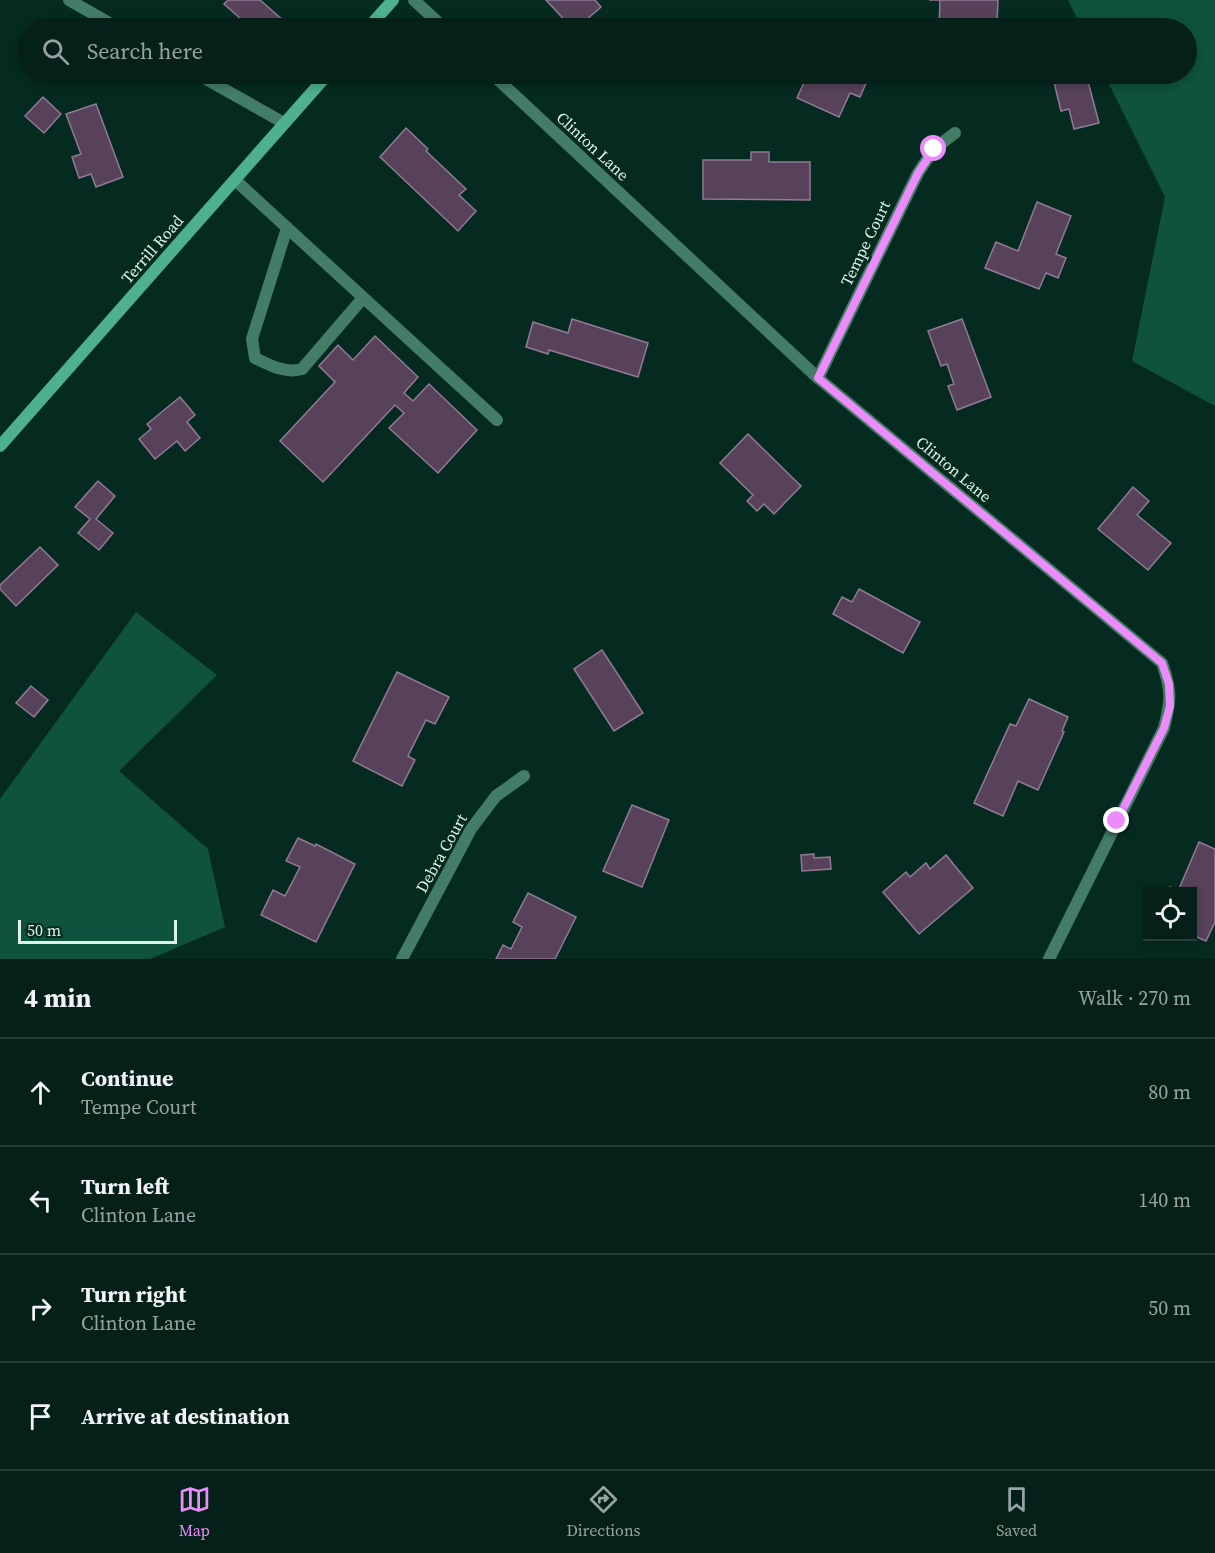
<!DOCTYPE html>
<html lang="en">
<head>
<meta charset="utf-8">
<style>
	:root { --surface:#042018; --page:#0d2821; --text:#f1f3f6; --muted:#97a3a2; --line:#253e37; --accent:#ec8cfb }
	body { margin:0; font-family:"Source Serif 4",serif; background:var(--page); color:var(--text) }
	.controls { position:absolute; right:18px; bottom:18px; display:grid; overflow:hidden; border-radius:0px; box-shadow:0 3px 9px #0003 }
	.controls button { width:54px; height:54px; display:grid; place-items:center; padding:0; border:0; border-bottom:2px solid var(--line); background:var(--surface); color:var(--text); font:30px sans-serif }
	.scale { position:absolute; left:18px; bottom:15px; width:159px; box-sizing:border-box; padding-left:6px; border:3px solid #ddf1e8; border-top:0; font-size:16px; line-height:21px; white-space:nowrap; color:#ddf1e8; -webkit-text-stroke:4px #052b20; paint-order:stroke }
	.stop { position:absolute; width:18px; height:18px; margin:-14px; border:4px solid #ec8cfb; border-radius:50%; background:#fff }
	.stop.end { background:#ec8cfb; border-color:#fff; box-shadow:0 2px 6px #0008 }
	.list { margin:0; padding:0; list-style:none }
	h2 { display:flex; justify-content:space-between; align-items:center; height:78px; margin:0; padding:0 24px; font-size:26px }
	h2 small { font-size:20px; font-weight:400; color:var(--muted) }
	.list li { display:grid; grid-template-columns:39px 1fr auto; gap:18px; align-items:center; box-sizing:border-box; height:108px; padding:0 24px; border-top:2px solid var(--line) }
	.list b { display:block; font-size:22px; white-space:nowrap }
	.list p { margin:0; font-size:20px; white-space:nowrap; color:var(--muted) }
	.list em { font-size:20px; font-style:normal; color:var(--muted) }
	.icon { flex:none; width:33px; height:33px; fill:none; stroke:currentColor; stroke-width:2; stroke-linecap:round; stroke-linejoin:round }
	.map { position:relative; flex:none; width:1215px; height:959px; overflow:hidden }
	.search { position:absolute; background:var(--surface); box-shadow:0 3px 9px #0003; left:18px; right:18px; top:18px; height:66px; display:flex; align-items:center; gap:15px; box-sizing:border-box; padding:0 21px; border-radius:33px; color:var(--muted); font-size:22px }
	.sheet { height:510px; background:var(--surface) }
	nav { display:flex; justify-content:space-around; align-items:center; box-sizing:border-box; height:84px; border-top:2px solid var(--line); background:var(--surface); font-size:16px; color:var(--muted) }
	nav a { display:grid; justify-items:center; gap:3px }
	nav .on { color:var(--accent) }
	.map>svg:first-child { display:block }
	.green { fill:#0f523e }
	.building { fill:#57425a; stroke:#917a95; stroke-width:1.5 }
	.lines { fill:none; stroke-linecap:round; stroke-linejoin:round }
	.lane { stroke:#437d68; stroke-width:12 }
	.street { stroke:#437d68; stroke-width:12 }
	.secondary { stroke:#4db08e; stroke-width:12 }
	.route { stroke:#ec8cfb; stroke-width:8 }
	.labels { text-anchor:middle; dominant-baseline:central; stroke-width:5; stroke-linejoin:round; paint-order:stroke }
	.street-label { font-size:16px; fill:#ddf1e8; stroke:#052b20 }
</style>
</head>
<body>
<div class="map">
<svg width="1215" height="959" viewBox="0 0 1215 959">
	<rect width="100%" height="100%" fill="#052b20"/>
	<g class="green">
		<polygon points="1068,0 1215,0 1215,406 1132,361 1165,197 1104,74 1186,74 1186,28 1082,28"/>
		<polygon points="136,612 217,675 119,771 208,849 225,927 150,959 0,959 0,799"/>
	</g>
	<g class="building">
		<polygon points="228,0 260,0 292,28 251,28 224,4"/>
		<polygon points="546,0 595,0 601,7 577,28 572,28"/>
		<polygon points="929,0 998,0 997,23 975,22 974,28 939,27 940,0"/>
		<polygon points="821,74 870,74 860,97 850,93 839,117 797,98 806,78 817,83"/>
		<polygon points="1052,74 1086,74 1099,123 1074,129 1069,109 1061,111"/>
		<polygon points="43,97 61,114 44,133 25,116"/>
		<polygon points="96,104 123,177 96,187 91,174 79,178 72,157 81,154 66,114"/>
		<polygon points="406,128 428,149 426,151 466,189 459,195 476,211 458,231 380,157"/>
		<polygon points="751,152 769,152 769,162 810,162 810,200 703,199 703,160 751,160"/>
		<polygon points="1037,202 1071,216 1056,254 1066,258 1058,278 1046,273 1039,289 985,268 996,242 1018,251"/>
		<polygon points="572,319 648,343 638,377 549,350 548,354 526,347 533,322 568,333"/>
		<polygon points="962,319 991,397 957,410 948,386 954,384 947,364 941,366 928,331"/>
		<polygon points="375,336 418,377 404,393 413,401 429,384 477,430 438,473 389,428 404,413 395,405 323,482 280,441 335,382 319,366 338,345 353,360"/>
		<polygon points="180,397 195,415 187,422 200,438 185,451 177,441 155,459 139,439 151,429 147,424"/>
		<polygon points="748,434 801,486 774,514 764,504 757,511 747,501 753,495 720,463"/>
		<polygon points="98,481 115,496 96,519 113,533 99,550 78,533 90,519 75,507"/>
		<polygon points="1133,487 1149,501 1137,515 1171,543 1148,570 1098,529"/>
		<polygon points="40,547 58,565 16,606 0,589 0,585"/>
		<polygon points="859,589 920,622 903,653 833,614 842,597 852,602"/>
		<polygon points="602,650 643,713 614,731 574,669"/>
		<polygon points="397,672 449,697 435,724 426,720 408,756 415,760 402,786 353,761"/>
		<polygon points="31,686 48,700 34,717 16,703"/>
		<polygon points="1029,699 1068,717 1062,731 1064,732 1038,790 1018,781 1003,816 974,803 1010,724 1016,726"/>
		<polygon points="632,805 669,820 642,887 603,871"/>
		<polygon points="298,838 315,846 316,844 355,864 316,942 261,915 273,890 285,896 300,867 286,861"/>
		<polygon points="1199,842 1215,849 1215,922 1206,941 1192,935 1192,891 1168,891 1170,887 1178,891"/>
		<polygon points="814,854 814,858 830,857 831,869 802,871 801,855"/>
		<polygon points="946,855 973,888 919,934 883,892 906,872 910,877 926,863 930,869"/>
		<polygon points="528,893 576,917 555,959 496,959 503,945 511,949 522,927 513,922"/>
	</g>
	<g class="lines">
		<g class="lane">
			<polyline points="235,180 497,420"/>
			<path d="M287,228L252,339L255,358C270,365 285,374 302,369L363,298"/>
		</g>
		<g class="street">
			<polyline points="69,0 118,28"/>
			<polyline points="414,0 444,28"/>
			<polyline points="197,74 284,123"/>
			<path d="M492,74L818,378L1162,663C1172,691 1171,700 1164,728L1049,959"/>
			<polyline points="818,378 918,173 934,149 955,133"/>
			<polyline points="402,959 471,829 496,796 524,776"/>
		</g>
		<g class="secondary">
			<polyline points="368,28 393,0"/>
			<polyline points="0,446 328,74"/>
		</g>
	</g>
	<g class="lines">
		<polyline class="route" points="934,149 918,173 818,378 1162,663 1169,684 1170,706 1164,728 1117,821"/>
	</g>
	<g class="labels">
		<g class="street-label">
			<text transform="translate(593 146) rotate(43)">Clinton Lane</text>
			<text transform="translate(865 243) rotate(-64)">Tempe Court</text>
			<text transform="translate(152 249) rotate(-49)">Terrill Road</text>
			<text transform="translate(954 469) rotate(40)">Clinton Lane</text>
			<text transform="translate(441 853) rotate(-61)">Debra Court</text>
		</g>
	</g>
</svg>
<div class="controls">
<button><svg class="icon" aria-label="locate" viewBox="0 0 24 24"><circle cx="12" cy="12" r="6"/><path d="M12 2v4M12 18v4M2 12h4M18 12h4"/></svg></button>
</div>
<div class="scale">50 m</div>
<div class="stop" style="left:934px;top:149px"></div>
<div class="stop end" style="left:1117px;top:821px"></div>
<div class="search"><svg class="icon" aria-label="search" viewBox="0 0 24 24"><circle cx="10" cy="10" r="6"/><path d="M15 15l6 6"/></svg>Search here</div>
</div>
<section class="sheet">
<h2>4 min<small>Walk · 270 m</small></h2>
<ul class="list">
<li><svg class="icon" aria-label="ahead" viewBox="0 0 24 24"><path d="M12 20V5M6 11l6-6 6 6"/></svg><div><b>Continue</b><p>Tempe Court</p></div><em>80 m</em></li>
<li><svg class="icon" aria-label="left" viewBox="0 0 24 24"><path d="M17 20v-9H6M10 6l-5 5 5 5"/></svg><div><b>Turn left</b><p>Clinton Lane</p></div><em>140 m</em></li>
<li><svg class="icon" aria-label="right" viewBox="0 0 24 24"><path d="M7 20v-9h11M14 6l5 5-5 5"/></svg><div><b>Turn right</b><p>Clinton Lane</p></div><em>50 m</em></li>
<li><svg class="icon" aria-label="arrive" viewBox="0 0 24 24"><path d="M6 21V4h12l-3 4 3 4H6"/></svg><div><b>Arrive at destination</b></div></li>
</ul>
</section>
<nav>
<a class="on"><svg class="icon" aria-label="map" viewBox="0 0 24 24"><path d="M3 6l6-2 6 2 6-2v14l-6 2-6-2-6 2zM9 4v14M15 6v14"/></svg>Map</a>
<a><svg class="icon" aria-label="directions" viewBox="0 0 24 24"><path d="M12 3l9 9-9 9-9-9zM9 14v-3h6M13 9l2 2-2 2"/></svg>Directions</a>
<a><svg class="icon" aria-label="saved" viewBox="0 0 24 24"><path d="M7 4h10v16l-5-4-5 4z"/></svg>Saved</a>
</nav>
</body>
</html>
